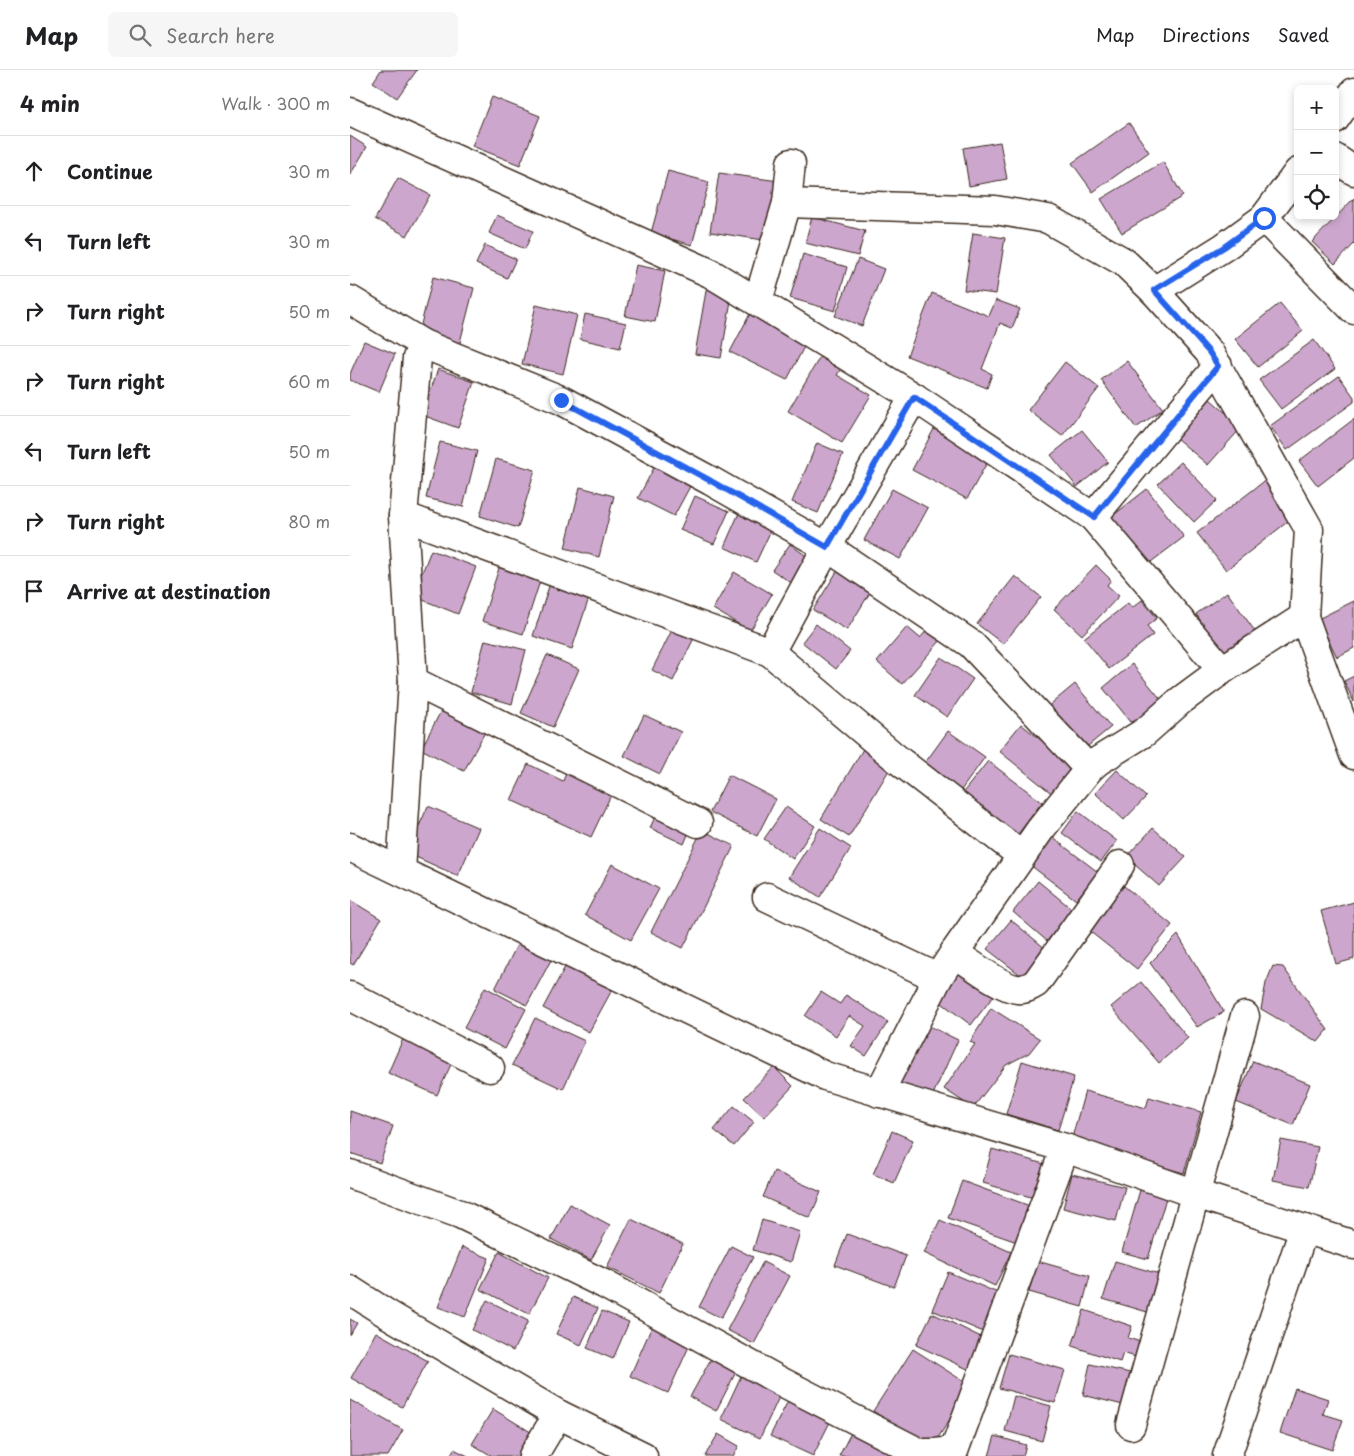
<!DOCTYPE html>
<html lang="en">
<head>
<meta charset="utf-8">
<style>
	:root { --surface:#fff; --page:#f6f6f6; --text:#202124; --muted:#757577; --line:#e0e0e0 }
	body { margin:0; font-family:"Playpen Sans",sans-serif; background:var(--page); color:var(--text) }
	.controls { position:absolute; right:15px; top:15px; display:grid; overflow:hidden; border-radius:8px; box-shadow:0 2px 8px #0003 }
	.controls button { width:45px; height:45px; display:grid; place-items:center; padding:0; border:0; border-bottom:1px solid var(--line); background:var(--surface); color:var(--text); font:25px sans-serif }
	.stop { position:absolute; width:15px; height:15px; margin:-11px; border:4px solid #2563eb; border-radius:50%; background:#fff }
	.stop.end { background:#2563eb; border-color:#fff; box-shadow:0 1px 5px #0008 }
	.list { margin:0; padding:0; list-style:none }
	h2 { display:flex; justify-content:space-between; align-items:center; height:65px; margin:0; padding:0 20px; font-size:21px }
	h2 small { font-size:16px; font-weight:400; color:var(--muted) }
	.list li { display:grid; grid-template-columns:32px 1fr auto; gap:15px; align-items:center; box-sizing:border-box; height:70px; padding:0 20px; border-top:1px solid var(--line) }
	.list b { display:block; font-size:19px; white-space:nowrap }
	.list em { font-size:16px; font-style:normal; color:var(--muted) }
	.icon { flex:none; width:28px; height:28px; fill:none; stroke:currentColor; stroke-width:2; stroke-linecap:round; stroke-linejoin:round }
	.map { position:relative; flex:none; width:1004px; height:1386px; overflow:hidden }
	header { display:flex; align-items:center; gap:30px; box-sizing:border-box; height:70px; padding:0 25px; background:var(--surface); border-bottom:1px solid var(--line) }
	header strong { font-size:24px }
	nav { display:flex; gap:28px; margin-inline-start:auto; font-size:18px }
	.search { width:350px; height:45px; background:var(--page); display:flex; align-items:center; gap:12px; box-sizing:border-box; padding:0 18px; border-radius:8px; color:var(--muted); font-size:19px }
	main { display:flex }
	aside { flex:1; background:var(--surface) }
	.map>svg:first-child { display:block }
	.building { fill:#cca6cd; stroke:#3b2a1e }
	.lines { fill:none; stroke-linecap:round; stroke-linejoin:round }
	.minor-casing { stroke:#3b2a1e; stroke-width:31 }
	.minor { stroke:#fff; stroke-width:28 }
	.route { stroke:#2563eb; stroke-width:6 }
</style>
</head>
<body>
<header>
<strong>Map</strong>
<div class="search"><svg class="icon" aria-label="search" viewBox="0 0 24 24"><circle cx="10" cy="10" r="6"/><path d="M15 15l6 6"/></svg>Search here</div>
<nav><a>Map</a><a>Directions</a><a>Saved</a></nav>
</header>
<main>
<aside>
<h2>4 min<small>Walk · 300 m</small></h2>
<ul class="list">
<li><svg class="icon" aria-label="ahead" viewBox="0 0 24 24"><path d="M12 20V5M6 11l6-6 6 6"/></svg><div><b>Continue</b></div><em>30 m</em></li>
<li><svg class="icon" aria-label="left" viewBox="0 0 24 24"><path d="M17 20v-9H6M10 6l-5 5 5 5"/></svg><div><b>Turn left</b></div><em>30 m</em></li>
<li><svg class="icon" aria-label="right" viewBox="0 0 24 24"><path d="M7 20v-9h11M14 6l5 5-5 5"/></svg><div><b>Turn right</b></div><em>50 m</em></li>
<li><svg class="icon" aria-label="right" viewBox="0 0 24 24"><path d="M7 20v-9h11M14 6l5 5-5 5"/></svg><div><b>Turn right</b></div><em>60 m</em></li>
<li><svg class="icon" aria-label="left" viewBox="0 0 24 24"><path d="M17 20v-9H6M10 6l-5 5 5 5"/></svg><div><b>Turn left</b></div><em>50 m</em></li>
<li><svg class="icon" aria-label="right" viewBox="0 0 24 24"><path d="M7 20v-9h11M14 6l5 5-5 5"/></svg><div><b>Turn right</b></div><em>80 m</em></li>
<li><svg class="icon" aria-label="arrive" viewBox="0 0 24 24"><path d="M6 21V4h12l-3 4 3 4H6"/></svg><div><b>Arrive at destination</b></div></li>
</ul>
</aside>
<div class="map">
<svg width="1004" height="1386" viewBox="0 0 1004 1386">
	<rect width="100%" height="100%" fill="#fff"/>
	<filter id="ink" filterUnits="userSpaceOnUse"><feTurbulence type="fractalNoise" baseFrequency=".02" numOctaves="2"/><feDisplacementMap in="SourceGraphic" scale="10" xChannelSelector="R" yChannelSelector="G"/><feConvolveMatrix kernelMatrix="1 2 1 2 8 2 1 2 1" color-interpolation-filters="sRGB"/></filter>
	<g filter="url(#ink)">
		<g class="building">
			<polygon points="31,0 67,0 47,28 23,12"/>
			<polygon points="142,27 190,46 170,95 122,76"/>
			<polygon points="779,53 799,82 743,122 722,93"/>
			<polygon points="0,66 17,77 0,105"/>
			<polygon points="650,72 657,109 619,116 613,78"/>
			<polygon points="813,92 833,126 772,163 751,129"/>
			<polygon points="318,101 359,112 342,175 301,163"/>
			<polygon points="369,103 429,111 420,171 360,162"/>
			<polygon points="48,108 80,125 57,166 25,149"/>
			<polygon points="1004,128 1004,174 985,194 962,172"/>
			<polygon points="147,145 183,161 175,179 139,163"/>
			<polygon points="462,147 515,161 508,186 455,173"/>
			<polygon points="623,163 655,168 646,224 614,220"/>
			<polygon points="135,175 166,189 157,208 126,194"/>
			<polygon points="453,184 497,197 485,241 440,228"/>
			<polygon points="508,189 534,199 512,256 485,246"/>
			<polygon points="286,195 315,201 305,252 275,246"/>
			<polygon points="83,207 124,218 109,276 68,266"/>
			<polygon points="357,215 383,219 371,288 345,284"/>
			<polygon points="582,223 639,246 646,230 670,239 662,258 650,253 632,299 642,304 637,318 557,286"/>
			<polygon points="930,233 953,261 908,297 885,269"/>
			<polygon points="186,235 227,245 213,304 172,294"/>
			<polygon points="402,240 458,269 437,310 380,282"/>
			<polygon points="235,244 276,253 270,278 230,269"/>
			<polygon points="964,270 985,299 931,339 909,310"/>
			<polygon points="14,271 45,284 29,322 0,310 0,304"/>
			<polygon points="471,285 492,297 487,305 521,325 492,373 438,341"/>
			<polygon points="777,291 813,339 786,358 751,310"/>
			<polygon points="715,292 749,318 712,366 678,340"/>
			<polygon points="88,299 124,312 108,358 72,345"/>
			<polygon points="989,306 1004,327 1004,332 937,380 920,356"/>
			<polygon points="860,329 892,357 858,395 826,368"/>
			<polygon points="1004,349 1004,388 968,416 949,391"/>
			<polygon points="584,359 639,389 617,429 562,400"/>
			<polygon points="732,360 758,392 727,417 701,385"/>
			<polygon points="90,372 127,381 113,437 76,428"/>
			<polygon points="467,373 493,384 468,443 442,432"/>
			<polygon points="146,389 185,400 168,458 130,446"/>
			<polygon points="308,390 344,409 324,446 288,428"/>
			<polygon points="831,392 867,430 844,452 808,414"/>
			<polygon points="917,409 945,446 876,500 847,463"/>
			<polygon points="230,417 264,426 249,487 215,478"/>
			<polygon points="542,419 578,438 550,489 514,470"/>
			<polygon points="797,419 834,467 793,498 756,451"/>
			<polygon points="345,426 379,441 364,474 330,460"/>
			<polygon points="389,443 422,458 406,492 374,477"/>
			<polygon points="440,474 463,491 446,516 422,500"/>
			<polygon points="81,480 126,497 108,544 63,526"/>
			<polygon points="150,495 191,508 173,564 132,551"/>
			<polygon points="491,495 524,516 497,560 463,540"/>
			<polygon points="746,495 761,510 757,515 769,526 732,565 704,539"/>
			<polygon points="384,502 422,524 400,561 363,539"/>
			<polygon points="665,506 691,527 653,574 627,554"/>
			<polygon points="201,510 241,522 222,579 183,566"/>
			<polygon points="877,522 907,564 875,586 846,544"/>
			<polygon points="792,530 807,548 797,556 803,565 759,599 734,568 778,533 782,538"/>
			<polygon points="1004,531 1004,578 987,587 968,549"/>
			<polygon points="466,554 500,581 486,599 452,572"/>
			<polygon points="557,557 570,568 579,558 592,569 552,614 527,592"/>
			<polygon points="323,558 344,568 323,611 302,600"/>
			<polygon points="135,570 176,580 162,634 121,622"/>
			<polygon points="197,585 229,599 203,657 171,643"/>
			<polygon points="591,587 623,609 597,647 565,625"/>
			<polygon points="782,594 814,633 785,657 753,618"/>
			<polygon points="1004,606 1004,632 994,611"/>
			<polygon points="725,614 761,657 732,681 696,638"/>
			<polygon points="92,639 135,662 114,701 71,679"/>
			<polygon points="294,645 331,662 310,704 274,686"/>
			<polygon points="671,654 727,699 705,726 649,681"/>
			<polygon points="598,661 635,687 609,723 572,697"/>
			<polygon points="513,679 542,695 499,767 471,749"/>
			<polygon points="638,691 692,732 666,767 611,725"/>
			<polygon points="178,694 213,711 216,703 261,725 241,767 161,730"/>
			<polygon points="767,700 796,727 774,750 745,723"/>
			<polygon points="379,705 426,729 407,766 360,742"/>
			<polygon points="78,736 129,758 108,806 57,783"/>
			<polygon points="436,737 465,756 443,789 414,769"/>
			<polygon points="308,740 342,755 334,774 300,758"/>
			<polygon points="728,741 767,771 751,792 712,763"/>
			<polygon points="470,758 501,778 470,827 439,807"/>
			<polygon points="803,758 836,787 809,816 776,787"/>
			<polygon points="352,760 384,776 333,878 301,862"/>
			<polygon points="702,767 748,802 726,830 680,795"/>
			<polygon points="262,794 309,819 281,870 235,845"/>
			<polygon points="688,811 723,840 697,871 663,842"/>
			<polygon points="774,816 822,855 787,899 738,860"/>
			<polygon points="0,830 31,849 3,895 0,893"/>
			<polygon points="1004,832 1004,889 986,894 971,841"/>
			<polygon points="661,850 696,879 673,907 637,879"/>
			<polygon points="828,865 874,942 847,957 800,893"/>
			<polygon points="168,873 201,890 177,935 145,919"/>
			<polygon points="216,895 262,920 239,962 193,938"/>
			<polygon points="923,896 933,897 978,960 968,972 911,939 916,913"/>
			<polygon points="609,897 645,924 621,955 585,928"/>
			<polygon points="791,912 838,968 809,993 761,937"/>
			<polygon points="135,917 176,939 155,979 114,958"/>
			<polygon points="471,922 490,934 496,925 538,952 516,986 501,976 515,956 499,946 486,966 455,946"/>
			<polygon points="641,938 690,969 679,983 656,995 623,1038 594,1019 625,974 620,972"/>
			<polygon points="185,948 235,971 213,1019 162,995"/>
			<polygon points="571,952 608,970 581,1029 543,1012"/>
			<polygon points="53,969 103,990 87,1025 38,1003"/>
			<polygon points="672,991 724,1007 708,1060 656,1044"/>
			<polygon points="903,991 960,1014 943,1055 886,1032"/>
			<polygon points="424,997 443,1016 414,1047 394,1028"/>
			<polygon points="735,1021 796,1038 799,1027 851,1042 834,1103 721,1071"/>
			<polygon points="384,1036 404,1052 384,1076 364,1060"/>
			<polygon points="0,1041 43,1056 30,1093 0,1083"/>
			<polygon points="542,1061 563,1070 544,1113 523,1104"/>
			<polygon points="931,1070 968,1077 959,1117 923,1110"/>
			<polygon points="642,1079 694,1094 684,1128 633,1113"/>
			<polygon points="424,1101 471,1122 460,1148 413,1127"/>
			<polygon points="722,1104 775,1117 766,1151 713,1138"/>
			<polygon points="612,1111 680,1136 667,1172 598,1148"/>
			<polygon points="790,1120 816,1128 798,1189 772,1182"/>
			<polygon points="220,1134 260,1155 241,1190 201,1169"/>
			<polygon points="281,1149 333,1174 309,1223 257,1197"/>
			<polygon points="412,1150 450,1162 441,1192 403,1180"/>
			<polygon points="590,1150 661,1182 645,1216 574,1183"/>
			<polygon points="497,1164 556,1186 544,1217 485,1195"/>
			<polygon points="381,1176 403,1187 371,1248 349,1237"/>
			<polygon points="112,1177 139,1188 115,1247 88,1237"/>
			<polygon points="149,1182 198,1208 179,1244 130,1219"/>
			<polygon points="687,1191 740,1206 732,1237 679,1222"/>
			<polygon points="765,1191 816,1206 804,1244 753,1229"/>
			<polygon points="413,1192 440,1206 404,1274 377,1260"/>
			<polygon points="598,1202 655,1226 638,1264 582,1240"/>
			<polygon points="223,1227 248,1238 231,1275 206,1264"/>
			<polygon points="137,1230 178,1251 163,1281 122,1260"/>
			<polygon points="734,1240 782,1256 778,1268 797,1274 792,1289 773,1283 770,1292 722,1276"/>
			<polygon points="252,1241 279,1252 263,1289 237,1278"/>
			<polygon points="582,1243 637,1270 622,1301 566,1275"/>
			<polygon points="0,1249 7,1253 0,1265"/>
			<polygon points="303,1254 341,1272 318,1323 280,1306"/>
			<polygon points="26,1262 78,1291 52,1337 1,1308"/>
			<polygon points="563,1279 621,1316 581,1379 523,1341"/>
			<polygon points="659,1284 715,1300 705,1333 649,1318"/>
			<polygon points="363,1285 388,1298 366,1341 340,1327"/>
			<polygon points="740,1294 789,1305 781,1337 733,1325"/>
			<polygon points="391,1306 430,1325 410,1368 371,1349"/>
			<polygon points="945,1318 978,1329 973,1344 993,1350 982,1380 930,1363"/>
			<polygon points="442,1323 484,1344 463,1386 420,1366"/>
			<polygon points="664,1326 701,1336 692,1371 655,1361"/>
			<polygon points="0,1330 53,1360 38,1386 0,1386"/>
			<polygon points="143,1339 189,1367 177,1386 142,1386 122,1374"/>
			<polygon points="505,1355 549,1377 544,1386 489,1386"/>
			<polygon points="368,1364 389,1376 383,1386 355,1386"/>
			<polygon points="645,1366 676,1375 673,1386 639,1386"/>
			<polygon points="104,1379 118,1386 100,1386"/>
		</g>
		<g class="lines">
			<defs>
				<g id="minor">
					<polyline points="0,42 360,203 564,327 743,447 872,600"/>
					<polyline points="985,49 1004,22"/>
					<polyline points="985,88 1004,101"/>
					<polyline points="437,133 645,140 698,149 774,192 804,221 874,177 914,148 948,102"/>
					<polyline points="914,148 1004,240"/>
					<polyline points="804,221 859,282 959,459 954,547 1004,685"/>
					<polyline points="0,230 73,274 211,330 361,411 477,477 621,574 739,699"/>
					<polyline points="408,231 437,133 441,93"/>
					<polyline points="53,446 420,582 547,689 672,786"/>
					<polyline points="743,447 868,296"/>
					<polyline points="420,582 477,477 564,327"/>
					<polyline points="63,611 348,753"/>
					<polyline points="0,777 475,1006 715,1078 846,1124 1004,1175"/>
					<polyline points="51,801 63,611 53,446 67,288 73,274"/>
					<polyline points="417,827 588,908"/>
					<path d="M604,883C619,892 652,918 667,919C674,920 680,917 686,913L770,795"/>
					<polyline points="0,926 140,998"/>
					<polyline points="529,1023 588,908 604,883 690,760 739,699 748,691 795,662 830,631 872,600 954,547"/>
					<polyline points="0,1104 110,1144 254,1214 432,1312 570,1383 585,1383 604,1381 715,1078"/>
					<polyline points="0,1220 39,1245 208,1344 293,1386"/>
					<polyline points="781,1355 895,946"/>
					<polyline points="183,1386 208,1344"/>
					<polyline points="877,1386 954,1159"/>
				</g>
			</defs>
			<use href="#minor" class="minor-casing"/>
			<use href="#minor" class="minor"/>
		</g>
	</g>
	<g class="lines" filter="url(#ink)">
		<polyline class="route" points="211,330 361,411 477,477 564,327 744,447 868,296 859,282 804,220 874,177 914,148"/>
	</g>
</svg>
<div class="controls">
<button>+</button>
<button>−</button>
<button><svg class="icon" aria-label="locate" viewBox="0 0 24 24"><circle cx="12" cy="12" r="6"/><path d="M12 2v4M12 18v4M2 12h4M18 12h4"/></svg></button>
</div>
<div class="stop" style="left:914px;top:148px"></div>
<div class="stop end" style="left:211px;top:330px"></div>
</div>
</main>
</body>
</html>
